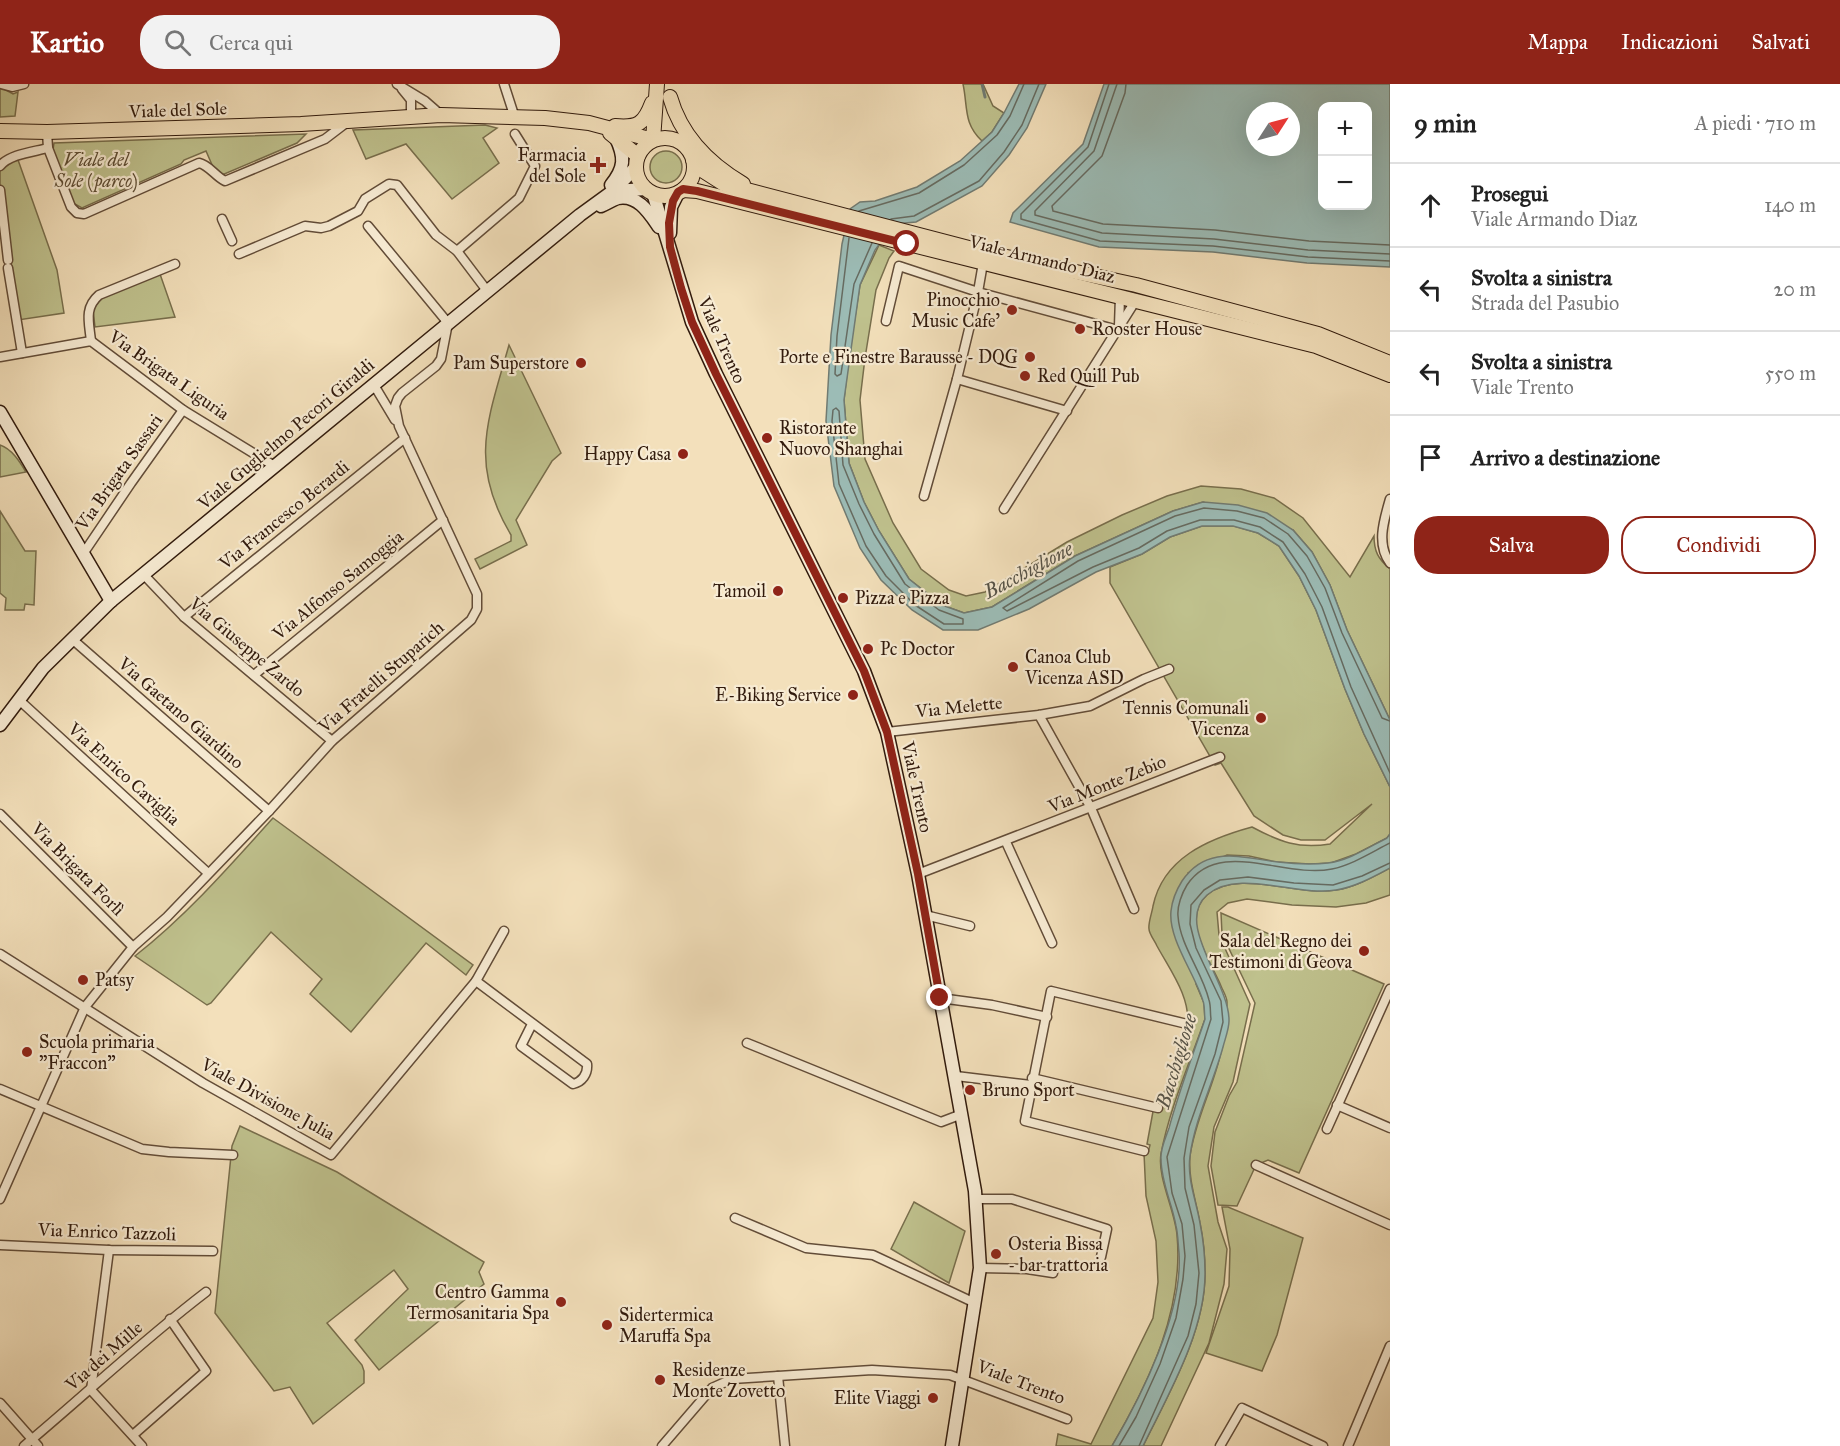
<!DOCTYPE html>
<html lang="it">
<head>
<meta charset="utf-8">
<style>
	:root { --surface:#fff; --page:#f2f2f2; --text:#222; --muted:#767676; --line:#e0e0e0; --accent:#8f2418 }
	body { margin:0; font-family:"IM FELL Great Primer",serif; background:var(--page); color:var(--text) }
	.controls { position:absolute; right:18px; top:18px; display:grid; overflow:hidden; border-radius:12px; box-shadow:0 6px 24px #0002 }
	.controls button { width:54px; height:54px; display:grid; place-items:center; padding:0; border:0; border-bottom:2px solid var(--line); background:var(--surface); color:var(--text); font:30px sans-serif }
	.compass { position:absolute; left:1246px; top:18px; width:54px; height:54px; border-radius:50%; background:var(--surface); box-shadow:0 6px 24px #0002; rotate:54deg }
	.stop { position:absolute; width:18px; height:18px; margin:-14px; border:4px solid #8f2418; border-radius:50%; background:#fff }
	.stop.end { background:#8f2418; border-color:#fff; box-shadow:0 2px 6px #0008 }
	.list { margin:0; padding:0; list-style:none }
	h2 { display:flex; justify-content:space-between; align-items:center; height:78px; margin:0; padding:0 24px; font-size:26px }
	h2 small { font-size:20px; font-weight:400; color:var(--muted) }
	.list li { display:grid; grid-template-columns:39px 1fr auto; gap:18px; align-items:center; box-sizing:border-box; height:84px; padding:0 24px; border-top:2px solid var(--line) }
	.list b { display:block; font-size:22px; white-space:nowrap }
	.list p { margin:0; font-size:20px; white-space:nowrap; color:var(--muted) }
	.list em { font-size:20px; font-style:normal; color:var(--muted) }
	.actions { display:flex; gap:12px; padding:18px 24px }
	.actions a { flex:1; padding:14px 0; border:2px solid var(--accent); border-radius:24px; text-align:center; font-size:21px; color:var(--accent) }
	.actions .main { background:var(--accent); color:#fff }
	.icon { flex:none; width:33px; height:33px; fill:none; stroke:currentColor; stroke-width:2; stroke-linecap:round; stroke-linejoin:round }
	.map { position:relative; flex:none; width:1390px; height:1362px; overflow:hidden }
	header { display:flex; align-items:center; gap:36px; box-sizing:border-box; height:84px; padding:0 30px; background:var(--accent); color:#fff }
	header strong { font-size:28px }
	nav { display:flex; gap:33px; margin-inline-start:auto; font-size:21px }
	.search { width:420px; height:54px; background:var(--page); display:flex; align-items:center; gap:15px; box-sizing:border-box; padding:0 21px; border-radius:24px; color:var(--muted); font-size:22px }
	main { display:flex }
	aside { flex:1; background:var(--surface) }
	.map>svg:first-child { display:block }
	.green { fill:#bfc18d; stroke:#786e4c; stroke-width:1.5 }
	.water { fill:#9cbcb6; stroke:#717b72; stroke-width:1.5; fill-rule:evenodd }
	.lines { fill:none; stroke-linecap:round; stroke-linejoin:round }
	.shore { stroke:#666b61; stroke-width:1.5 }
	.stream { stroke:#717b72; stroke-width:3 }
	.street-casing { stroke:#624c38; stroke-width:11 }
	.secondary-casing { stroke:#311a0c; stroke-width:15 }
	.primary-casing { stroke:#311a0c; stroke-width:16 }
	.street { stroke:#f7ebd3; stroke-width:8 }
	.secondary { stroke:#f7ebd3; stroke-width:12 }
	.primary { stroke:#f3e0bb; stroke-width:14 }
	.route { stroke:#8f2418; stroke-width:8 }
	.poi-dot { fill:#8f2418; stroke:#f7ebd3; stroke-width:2 }
	.labels { text-anchor:middle; dominant-baseline:central; stroke-width:4.5; stroke-linejoin:round; paint-order:stroke }
	.street-label { font-size:18px; fill:#311a0c; stroke:#f7ebd3 }
	.poi-label { font-size:18px; fill:#311a0c; stroke:#f7ebd3; text-anchor:start }
	.park-label { font-size:18px; font-style:italic; fill:#5c4c33; stroke:#f7ebd3 }
	.water-label { font-size:20px; font-style:italic; fill:#565348; stroke:#f7ebd3 }
</style>
</head>
<body>
<header>
<strong>Kartio</strong>
<div class="search"><svg class="icon" aria-label="search" viewBox="0 0 24 24"><circle cx="10" cy="10" r="6"/><path d="M15 15l6 6"/></svg>Cerca qui</div>
<nav><a>Mappa</a><a>Indicazioni</a><a>Salvati</a></nav>
</header>
<main>
<div class="map">
<svg width="1390" height="1362" viewBox="0 0 1390 1362">
	<rect width="100%" height="100%" fill="#f3e0bb"/>
	<filter id="stains"><feTurbulence type="fractalNoise" baseFrequency=".00333" numOctaves="4"/><feColorMatrix values="0 0 0 0 .2 0 0 0 0 .09 0 0 0 0 .02 0 0 0 .5 -.17"/></filter>
	<radialGradient id="worn" r=".72"><stop offset=".6" stop-color="#630" stop-opacity="0"/><stop offset="1" stop-color="#630" stop-opacity=".3"/></radialGradient>
	<g class="green">
		<path d="M963,0H983L993,22L1004,29L992,48L982,57C963,39 968,23 963,0Z"/>
		<polygon points="0,3 13,10 18,8 15,32 0,33"/>
		<polygon points="485,41 497,44 483,54 499,79 452,115 406,60 366,75 353,46"/>
		<polygon points="306,50 297,59 222,91 216,90 206,67 184,76 181,80 82,124 73,119 53,66 54,59"/>
		<circle cx="666" cy="83" r="16"/>
		<polygon points="17,73 57,186 64,229 18,236 0,124 0,81"/>
		<path d="M879,161L894,167L889,174L876,206L865,274L860,316L865,375L893,439L921,485L949,506L966,512L985,508L1067,458L1122,431L1167,412L1201,402L1241,405L1274,414L1303,434L1350,493L1374,452C1374,467 1378,475 1390,485V636L1347,546L1330,501L1312,468L1293,446L1203,418L1173,427L1075,472L992,523L964,529L942,521L909,495L879,447L864,418L849,379L844,316L849,272L860,201Z"/>
		<polygon points="160,190 175,233 95,243 93,226 101,213"/>
		<path d="M509,261L561,369L552,377L516,436L527,461L480,485L475,475L511,457V451C468,379 488,336 509,261Z"/>
		<path d="M0,361C12,365 20,378 26,388L0,393Z"/>
		<polygon points="0,427 25,467 36,467 34,521 25,520 24,526 5,526 6,514 0,509"/>
		<path d="M1202,442H1234L1258,449L1279,462L1299,492L1316,526L1345,605L1364,650L1390,703V750L1387,754L1356,770L1331,779L1310,780L1276,778L1249,772L1227,771L1188,789L1196,900L1204,919L1205,935C1190,978 1169,1026 1161,1070C1157,1093 1175,1127 1177,1151C1184,1226 1149,1299 1112,1362H1056L1058,1350L1091,1360L1153,1234L1158,1198L1156,1157L1146,1112L1144,1069H1148L1150,1061L1147,1060L1154,1022L1159,1023L1187,943C1192,915 1170,886 1157,862C1155,857 1149,850 1149,845C1148,839 1152,829 1153,822C1163,774 1208,755 1252,743C1280,758 1298,765 1330,760L1372,720L1325,756H1301L1283,751L1254,732L1221,679L1215,681L1110,499V483L1142,470L1170,453Z"/>
		<path d="M273,734L473,881L466,891L426,859L351,948L310,910L322,895L271,848L211,919L207,921L135,872C186,832 229,783 273,734Z"/>
		<path d="M1390,784V811L1366,819L1336,823L1292,821L1247,815L1228,819L1217,828L1219,851L1250,920L1233,998L1214,1043L1208,1082L1218,1138L1227,1165L1224,1200L1209,1259L1161,1362H1143C1168,1311 1206,1246 1205,1188C1205,1172 1203,1154 1200,1139C1196,1116 1188,1095 1190,1072C1195,1037 1212,1006 1220,972C1225,956 1227,935 1227,918C1227,913 1223,907 1221,902C1210,876 1180,835 1207,811C1238,784 1298,813 1336,806C1355,803 1373,793 1390,784Z"/>
		<polygon points="1221,829 1384,900 1299,1089 1268,1076 1256,1081 1237,1122 1218,1121 1211,1082 1215,1048 1229,1012 1237,998 1255,919 1222,850"/>
		<polygon points="240,1042 337,1088 484,1178 479,1188 484,1200 379,1286 355,1256 408,1205 394,1186 327,1239 362,1281 364,1287 364,1299 313,1340 290,1303 274,1307 215,1229 232,1062"/>
		<polygon points="914,1118 965,1147 949,1199 891,1165"/>
		<polygon points="1222,1123 1228,1123 1303,1154 1277,1251 1262,1287 1206,1269 1229,1202 1230,1165"/>
	</g>
	<g class="water">
		<polygon points="1019,0 1046,0 1027,44 1009,71 982,102 916,138 894,140 875,166 860,201 844,316 849,379 864,418 879,447 909,495 942,521 964,529 992,523 1075,472 1173,427 1203,418 1238,421 1267,429 1293,446 1312,468 1330,501 1347,546 1390,636 1390,703 1364,650 1345,605 1316,526 1299,492 1279,462 1258,449 1233,442 1202,442 1170,453 1142,470 1096,488 1029,525 978,546 943,546 912,526 881,496 860,464 834,402 826,337 831,251 842,160 850,125 860,118 875,117 917,103 960,77 992,48 1004,29"/>
		<path d="M1104,0H1390V183L1307,179L1213,168L1099,163L1010,138L1013,129L1083,60ZM1322,22H1368V122H1322ZM1255,27H1291V63H1255Z"/>
		<path d="M1390,750V784C1373,793 1355,803 1336,806C1298,813 1238,784 1207,811C1174,840 1230,899 1229,937C1229,945 1225,955 1223,963C1213,1000 1195,1034 1190,1072C1187,1095 1196,1116 1200,1139C1203,1154 1205,1172 1205,1188C1206,1246 1168,1311 1143,1362H1112C1142,1311 1183,1229 1179,1169C1178,1160 1178,1150 1176,1142C1172,1119 1161,1098 1161,1075C1160,1065 1166,1053 1169,1044C1179,1007 1193,971 1205,935C1204,929 1205,922 1203,917C1195,890 1168,855 1171,827C1172,817 1177,805 1182,797C1207,760 1242,774 1278,778C1294,780 1312,781 1328,779C1348,777 1369,763 1387,754Z"/>
	</g>
	<g class="lines">
		<g class="shore">
			<polyline points="1109,0 1088,63 1021,130 1021,135 1100,157 1213,162 1308,173 1390,177"/>
			<polyline points="1117,0 1094,67 1035,127 1035,131 1102,149 1214,155 1308,166 1390,170"/>
			<polyline points="1126,0 1125,9 1102,72 1052,122 1053,127 1103,140 1215,146 1309,157 1390,161"/>
			<polyline points="859,127 919,109 964,81 997,51 1010,32 1024,0"/>
			<polyline points="891,135 914,132 979,97 1004,68 1022,41 1039,0"/>
			<polyline points="849,154 837,252 835,290 837,292 841,290 854,200 872,159"/>
			<polygon points="836,324 839,327 843,381 859,420 874,450 905,500 939,526 963,535 963,540 944,540 915,521 886,492 866,462 839,400 832,337 833,326"/>
			<polyline points="1390,637 1382,634 1342,549 1325,504 1307,472 1288,450 1264,434 1237,427 1204,424 1175,432 1078,477 1003,524 1007,527 1093,483 1139,464 1167,447 1200,436 1234,436 1260,443 1283,458 1305,490 1322,523 1351,603 1390,689"/>
			<path d="M1119,1362L1136,1333L1160,1280L1176,1234L1183,1195L1185,1172L1182,1140L1172,1109L1167,1073L1211,935C1210,929 1211,922 1209,916C1202,887 1180,862 1178,832C1177,822 1182,809 1187,801C1219,753 1284,795 1332,785C1352,781 1372,768 1390,759"/>
			<polyline points="1139,1362 1188,1252 1196,1220 1199,1189 1194,1141 1185,1104 1184,1074 1189,1043 1215,970 1223,938 1221,917 1196,864 1190,840 1191,821 1204,806 1220,796 1248,793 1294,799 1333,801 1362,792 1390,779"/>
		</g>
		<polyline class="stream" points="982,0 985,13"/>
		<defs>
			<g id="street">
				<polyline points="1,0 12,3 24,0"/>
				<polyline points="397,0 425,17 441,31"/>
				<polyline points="504,0 515,34"/>
				<polyline points="402,5 411,16 411,33"/>
				<path d="M47,48L48,64L71,123L77,129L84,130L199,79C209,81 215,92 225,97L325,55L346,39"/>
				<path d="M0,82C10,70 33,68 48,64"/>
				<polyline points="0,106 8,176"/>
				<polyline points="222,135 232,157"/>
				<polyline points="457,167 519,114 535,82 515,50"/>
				<polyline points="239,170 305,142 321,144 329,142 358,127 365,115 389,100 397,101 436,151 457,167 488,208"/>
				<polyline points="8,184 22,269"/>
				<polyline points="886,237 899,182 978,208 983,179"/>
				<polyline points="1119,242 1120,213"/>
				<path d="M91,257C89,238 84,224 99,211L175,180"/>
				<polyline points="0,273 91,257 183,326 276,383"/>
				<polyline points="374,301 395,336"/>
				<polyline points="1067,327 957,295 978,208 1118,246"/>
				<polyline points="924,412 957,295"/>
				<path d="M1390,415C1384,436 1376,460 1390,479"/>
				<polyline points="1004,425 1136,216"/>
				<polyline points="83,470 131,399 183,326"/>
				<polyline points="144,491 184,533 332,657"/>
				<polyline points="184,533 405,354"/>
				<polyline points="72,555 269,727"/>
				<polyline points="254,591 443,436"/>
				<polyline points="18,615 208,789"/>
				<polyline points="1039,631 1091,724 1134,825"/>
				<polyline points="887,648 1039,631 1090,622 1144,595 1169,585"/>
				<polyline points="0,730 133,863"/>
				<polyline points="1006,758 1052,859"/>
				<polyline points="918,790 1220,673"/>
				<polyline points="925,831 970,842"/>
				<path d="M0,870L203,999L331,1071L476,897L587,980C588,990 582,998 573,1000L521,962L532,940"/>
				<polyline points="476,897 504,847"/>
				<polyline points="940,914 992,921 1047,933"/>
				<polyline points="747,959 941,1038 962,1030"/>
				<polyline points="956,992 1031,1001"/>
				<polyline points="1032,994 1158,1024"/>
				<polyline points="0,1005 142,1065 169,1068 233,1071"/>
				<polyline points="1337,1021 1390,1044"/>
				<polyline points="1327,1045 1390,905"/>
				<polyline points="1144,1067 1025,1037 1051,907 1187,940"/>
				<polyline points="1256,1081 1390,1141"/>
				<polyline points="0,1115 85,923 133,863 167,833 269,727 332,657 471,536 477,525 477,510 399,342 395,322 398,314 402,309 436,282 441,275 448,239 368,142"/>
				<polyline points="976,1115 1012,1115 1107,1145 1101,1173"/>
				<polyline points="735,1134 806,1164 873,1171 975,1219"/>
				<polyline points="0,1161 109,1166 213,1167"/>
				<polyline points="980,1184 1027,1185 1053,1189"/>
				<polyline points="778,1292 785,1362"/>
				<polyline points="91,1306 109,1166"/>
				<polyline points="91,1306 142,1362"/>
				<polyline points="0,1319 38,1362"/>
				<polyline points="133,1351 206,1287 170,1235"/>
				<path d="M24,1362C85,1311 143,1256 206,1208"/>
				<polyline points="662,1362 712,1304 732,1295 778,1292 872,1286 950,1291 1067,1335"/>
				<polyline points="1220,1362 1242,1324 1323,1362"/>
				<polyline points="1348,1362 1390,1262"/>
			</g>
			<g id="secondary">
				<path d="M611,101C625,84 625,73 616,54"/>
				<polyline points="613,107 646,105"/>
				<polyline points="653,109 692,238 716,290 864,587 887,648 918,790 975,1107 980,1184 952,1362"/>
				<path d="M601,122C606,120 612,116 618,114C638,110 650,130 659,143"/>
				<polyline points="670,149 671,123 678,109"/>
				<polyline points="0,328 111,517"/>
				<polyline points="0,641 43,584 111,517 580,131 613,107 636,83"/>
			</g>
			<g id="primary">
				<path d="M670,13C681,52 709,80 743,100"/>
				<path d="M615,42C638,44 644,40 652,19"/>
				<polyline points="0,47 47,48 301,40 441,31 545,34 589,39 653,56 657,0"/>
				<polyline points="610,49 638,72"/>
				<circle cx="665" cy="83" r="29"/>
				<polyline points="693,76 702,86 724,100 988,169 1136,201 1318,250 1390,279"/>
				<polyline points="683,106 697,107 1316,262 1390,291"/>
			</g>
		</defs>
		<use href="#street" class="street-casing"/>
		<use href="#secondary" class="secondary-casing"/>
		<use href="#primary" class="primary-casing"/>
		<use href="#street" class="street"/>
		<use href="#secondary" class="secondary"/>
		<use href="#primary" class="primary"/>
	</g>
	<g class="lines">
		<polyline class="route" points="907,160 697,107 683,105 678,108 673,117 669,139 670,163 681,204 692,238 716,290 864,587 887,648 918,790 940,914"/>
	</g>
	<g class="poi-dot">
		<path d="M595 72h6v6h6v6h-6v6h-6v-6h-6v-6h6z"/>
		<circle cx="1012" cy="226" r="6"/>
		<circle cx="1080" cy="245" r="6"/>
		<circle cx="1030" cy="273" r="6"/>
		<circle cx="581" cy="279" r="6"/>
		<circle cx="1025" cy="292" r="6"/>
		<circle cx="767" cy="354" r="6"/>
		<circle cx="683" cy="370" r="6"/>
		<circle cx="778" cy="507" r="6"/>
		<circle cx="843" cy="514" r="6"/>
		<circle cx="868" cy="565" r="6"/>
		<circle cx="1013" cy="583" r="6"/>
		<circle cx="853" cy="611" r="6"/>
		<circle cx="1261" cy="634" r="6"/>
		<circle cx="1364" cy="867" r="6"/>
		<circle cx="83" cy="896" r="6"/>
		<circle cx="27" cy="968" r="6"/>
		<circle cx="970" cy="1006" r="6"/>
		<circle cx="996" cy="1170" r="6"/>
		<circle cx="561" cy="1218" r="6"/>
		<circle cx="607" cy="1241" r="6"/>
		<circle cx="660" cy="1296" r="6"/>
		<circle cx="933" cy="1314" r="6"/>
	</g>
	<g class="labels">
		<g class="street-label">
			<text transform="translate(178 26) rotate(-2)">Viale del Sole</text>
			<text transform="translate(1042 175) rotate(14)">Viale Armando Diaz</text>
			<text transform="translate(722 256) rotate(66)">Viale Trento</text>
			<text transform="translate(169 291) rotate(35)">Via Brigata Liguria</text>
			<text transform="translate(286 350) rotate(-40)">Viale Guglielmo Pecori Giraldi</text>
			<text transform="translate(119 388) rotate(-55)">Via Brigata Sassari</text>
			<text transform="translate(284 431) rotate(-39)">Via Francesco Berardi</text>
			<text transform="translate(338 501) rotate(-39)">Via Alfonso Samoggia</text>
			<text transform="translate(247 563) rotate(40)">Via Giuseppe Zardo</text>
			<text transform="translate(381 593) rotate(-41)">Via Fratelli Stuparich</text>
			<text transform="translate(959 623) rotate(-6)">Via Melette</text>
			<text transform="translate(181 629) rotate(41)">Via Gaetano Giardino</text>
			<text transform="translate(124 690) rotate(42)">Via Enrico Caviglia</text>
			<text transform="translate(1107 700) rotate(-22)">Via Monte Zebio</text>
			<text transform="translate(917 703) rotate(78)">Viale Trento</text>
			<text transform="translate(78 785) rotate(45)">Via Brigata Forlì</text>
			<text transform="translate(268 1015) rotate(29)">Viale Divisione Julia</text>
			<text transform="translate(107 1148) rotate(2)">Via Enrico Tazzoli</text>
			<text transform="translate(104 1272) rotate(-41)">Via dei Mille</text>
			<text transform="translate(1021 1298) rotate(21)">Viale Trento</text>
		</g>
		<g class="poi-label">
			<text x="586" y="71" text-anchor="end">Farmacia<tspan x="586" dy="21">del Sole</tspan></text>
			<text x="1000" y="216" text-anchor="end">Pinocchio<tspan x="1000" dy="21">Music Cafe'</tspan></text>
			<text x="1092" y="245">Rooster House</text>
			<text x="1018" y="273" text-anchor="end">Porte e Finestre Barausse - DQG</text>
			<text x="569" y="279" text-anchor="end">Pam Superstore</text>
			<text x="1037" y="292">Red Quill Pub</text>
			<text x="779" y="344">Ristorante<tspan x="779" dy="21">Nuovo Shanghai</tspan></text>
			<text x="671" y="370" text-anchor="end">Happy Casa</text>
			<text x="766" y="507" text-anchor="end">Tamoil</text>
			<text x="855" y="514">Pizza e Pizza</text>
			<text x="880" y="565">Pc Doctor</text>
			<text x="1025" y="573">Canoa Club<tspan x="1025" dy="21">Vicenza ASD</tspan></text>
			<text x="841" y="611" text-anchor="end">E-Biking Service</text>
			<text x="1249" y="624" text-anchor="end">Tennis Comunali<tspan x="1249" dy="21">Vicenza</tspan></text>
			<text x="1352" y="857" text-anchor="end">Sala del Regno dei<tspan x="1352" dy="21">Testimoni di Geova</tspan></text>
			<text x="95" y="896">Patsy</text>
			<text x="39" y="958">Scuola primaria<tspan x="39" dy="21">"Fraccon"</tspan></text>
			<text x="982" y="1006">Bruno Sport</text>
			<text x="1008" y="1160">Osteria Bissa<tspan x="1008" dy="21">- bar trattoria</tspan></text>
			<text x="549" y="1208" text-anchor="end">Centro Gamma<tspan x="549" dy="21">Termosanitaria Spa</tspan></text>
			<text x="619" y="1231">Sidertermica<tspan x="619" dy="21">Maruffa Spa</tspan></text>
			<text x="672" y="1286">Residenze<tspan x="672" dy="21">Monte Zovetto</tspan></text>
			<text x="921" y="1314" text-anchor="end">Elite Viaggi</text>
		</g>
		<g class="park-label">
			<text x="96" y="76">Viale del<tspan x="96" dy="21">Sole (parco)</tspan></text>
		</g>
		<g class="water-label">
			<text transform="translate(1028 486) rotate(-28)">Bacchiglione</text>
			<text transform="translate(1176 977) rotate(-73)">Bacchiglione</text>
		</g>
	</g>
	<rect width="100%" height="100%" filter="url(#stains)"/>
	<rect width="100%" height="100%" fill="url(#worn)"/>
</svg>
<div class="controls">
<button>+</button>
<button>−</button>
</div>
<svg class="compass" viewBox="-18 -18 36 36"><path d="M0-13l5 13h-10z" fill="#e53935"/><path d="M0 13l5-13h-10z" fill="#767676"/></svg>
<div class="stop" style="left:907px;top:160px"></div>
<div class="stop end" style="left:940px;top:914px"></div>
</div>
<aside>
<h2>9 min<small>A piedi · 710 m</small></h2>
<ul class="list">
<li><svg class="icon" aria-label="ahead" viewBox="0 0 24 24"><path d="M12 20V5M6 11l6-6 6 6"/></svg><div><b>Prosegui</b><p>Viale Armando Diaz</p></div><em>140 m</em></li>
<li><svg class="icon" aria-label="left" viewBox="0 0 24 24"><path d="M17 20v-9H6M10 6l-5 5 5 5"/></svg><div><b>Svolta a sinistra</b><p>Strada del Pasubio</p></div><em>20 m</em></li>
<li><svg class="icon" aria-label="left" viewBox="0 0 24 24"><path d="M17 20v-9H6M10 6l-5 5 5 5"/></svg><div><b>Svolta a sinistra</b><p>Viale Trento</p></div><em>550 m</em></li>
<li><svg class="icon" aria-label="arrive" viewBox="0 0 24 24"><path d="M6 21V4h12l-3 4 3 4H6"/></svg><div><b>Arrivo a destinazione</b></div></li>
</ul>
<div class="actions"><a class="main">Salva</a><a>Condividi</a></div>
</aside>
</main>
</body>
</html>
